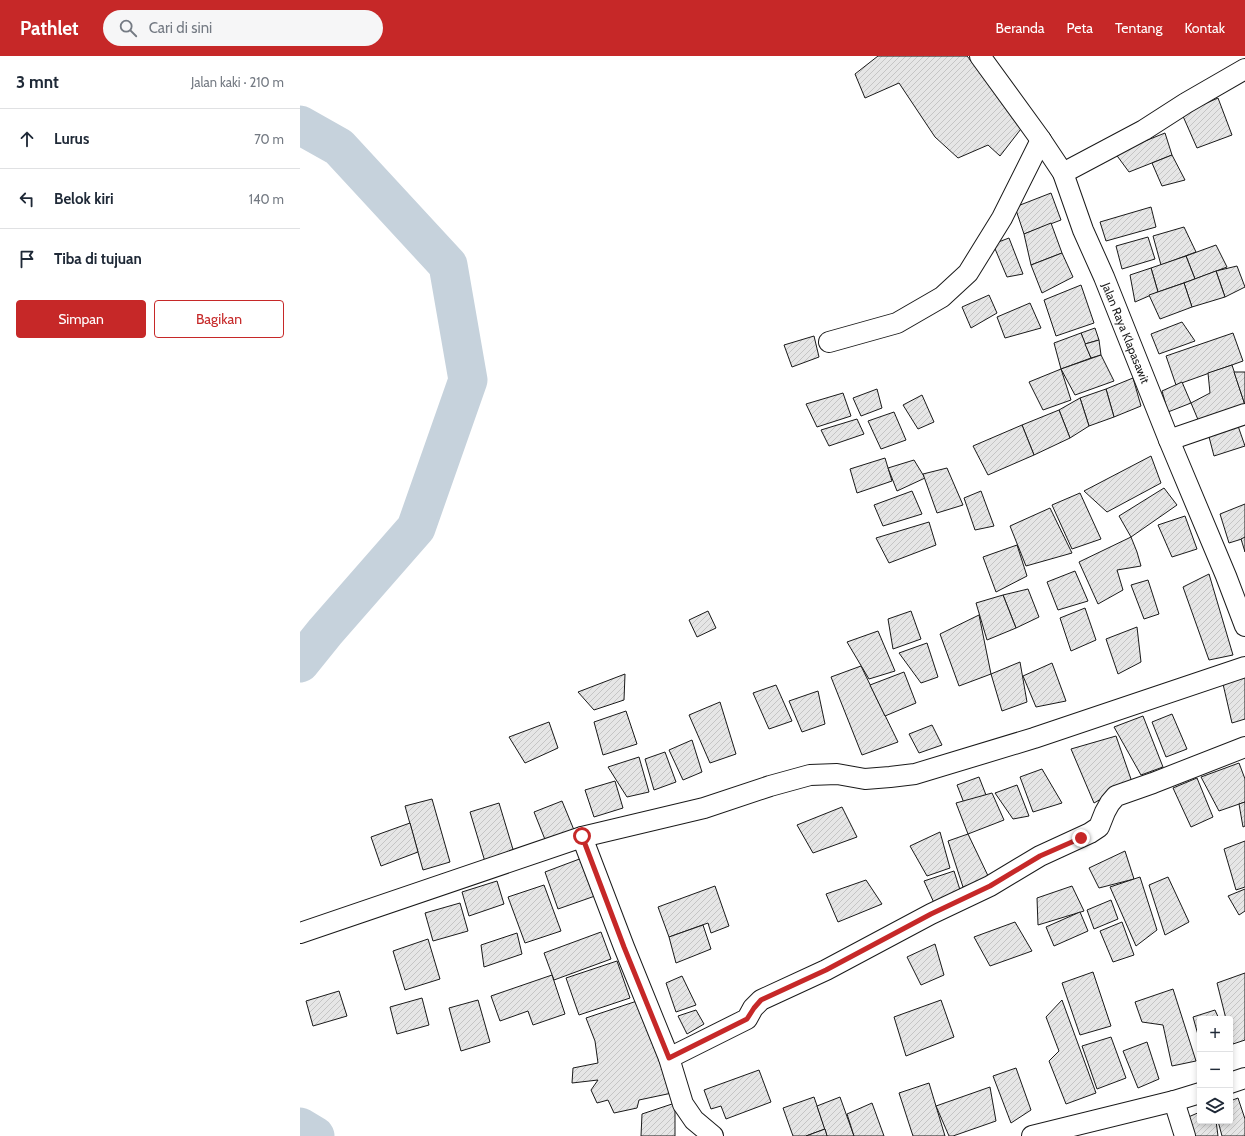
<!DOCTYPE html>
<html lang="id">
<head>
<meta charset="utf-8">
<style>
	:root { --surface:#fff; --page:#f6f6f7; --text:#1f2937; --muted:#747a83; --line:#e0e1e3; --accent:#c62828 }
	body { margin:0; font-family:Cabin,sans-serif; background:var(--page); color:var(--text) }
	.controls { position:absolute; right:12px; bottom:12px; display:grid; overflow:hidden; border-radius:4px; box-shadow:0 2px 6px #0003 }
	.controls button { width:36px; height:36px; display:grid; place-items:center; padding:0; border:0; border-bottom:1px solid var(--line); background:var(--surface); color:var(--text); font:20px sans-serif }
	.stop { position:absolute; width:12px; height:12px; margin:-9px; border:3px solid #c62828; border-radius:50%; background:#fff }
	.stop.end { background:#c62828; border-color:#fff; box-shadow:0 1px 4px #0008 }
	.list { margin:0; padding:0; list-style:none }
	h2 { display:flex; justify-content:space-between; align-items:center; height:52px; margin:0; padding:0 16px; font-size:17px }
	h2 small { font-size:13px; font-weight:400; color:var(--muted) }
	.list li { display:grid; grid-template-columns:26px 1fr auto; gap:12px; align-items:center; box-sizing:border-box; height:60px; padding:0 16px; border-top:1px solid var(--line) }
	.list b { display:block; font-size:15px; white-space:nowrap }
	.list em { font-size:13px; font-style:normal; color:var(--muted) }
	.actions { display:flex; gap:8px; padding:12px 16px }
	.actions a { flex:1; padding:9px 0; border:1px solid var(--accent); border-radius:4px; text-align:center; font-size:14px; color:var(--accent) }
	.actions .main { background:var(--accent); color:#fff }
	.icon { flex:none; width:22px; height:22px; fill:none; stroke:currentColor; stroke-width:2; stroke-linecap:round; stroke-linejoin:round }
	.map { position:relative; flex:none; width:945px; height:1080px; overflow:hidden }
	header { display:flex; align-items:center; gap:24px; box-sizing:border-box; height:56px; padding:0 20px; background:var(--accent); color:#fff }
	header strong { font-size:19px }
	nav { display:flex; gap:22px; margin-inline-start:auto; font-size:14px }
	.search { width:280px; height:36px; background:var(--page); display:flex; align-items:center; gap:10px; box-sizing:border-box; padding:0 14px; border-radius:22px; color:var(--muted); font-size:15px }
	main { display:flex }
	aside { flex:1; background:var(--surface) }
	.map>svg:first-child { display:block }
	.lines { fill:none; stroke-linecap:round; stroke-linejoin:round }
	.river { stroke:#c6d2dc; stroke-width:39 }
	.building { fill:url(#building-hatch); stroke:#1a1a1a }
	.minor-casing { stroke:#1a1a1a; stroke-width:22 }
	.minor { stroke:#fff; stroke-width:20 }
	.route { stroke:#c62828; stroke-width:5 }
	.labels { text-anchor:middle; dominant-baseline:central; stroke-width:3; stroke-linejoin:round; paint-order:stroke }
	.street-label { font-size:12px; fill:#1a1a1a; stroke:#fff }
</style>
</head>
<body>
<header>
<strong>Pathlet</strong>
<div class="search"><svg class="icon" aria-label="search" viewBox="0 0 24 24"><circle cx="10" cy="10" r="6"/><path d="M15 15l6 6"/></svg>Cari di sini</div>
<nav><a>Beranda</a><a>Peta</a><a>Tentang</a><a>Kontak</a></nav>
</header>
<main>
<aside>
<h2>3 mnt<small>Jalan kaki · 210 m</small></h2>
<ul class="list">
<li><svg class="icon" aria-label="ahead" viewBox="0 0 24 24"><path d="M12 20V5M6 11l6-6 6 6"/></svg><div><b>Lurus</b></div><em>70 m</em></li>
<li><svg class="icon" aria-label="left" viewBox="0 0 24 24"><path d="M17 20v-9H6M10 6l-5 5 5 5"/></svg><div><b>Belok kiri</b></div><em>140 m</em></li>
<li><svg class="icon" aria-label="arrive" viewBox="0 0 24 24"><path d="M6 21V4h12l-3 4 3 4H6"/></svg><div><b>Tiba di tujuan</b></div></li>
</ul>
<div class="actions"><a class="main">Simpan</a><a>Bagikan</a></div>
</aside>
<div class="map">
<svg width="945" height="1080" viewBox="0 0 945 1080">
	<defs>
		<pattern id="building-hatch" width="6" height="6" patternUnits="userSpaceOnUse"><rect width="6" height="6" fill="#e6e6e6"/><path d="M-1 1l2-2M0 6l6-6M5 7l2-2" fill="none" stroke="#c5c5c5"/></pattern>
	</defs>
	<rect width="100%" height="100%" fill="#fff"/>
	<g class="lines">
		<g class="river">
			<polyline points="0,69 39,91 148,209 168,324 116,472 25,576 0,607"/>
			<polyline points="0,1071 15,1080"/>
		</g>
	</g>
	<g class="building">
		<polygon points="578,0 667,0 724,69 700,100 688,89 658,102 635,81 599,27 565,42 555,18"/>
		<polygon points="918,42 932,79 897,92 882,58"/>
		<polygon points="865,77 872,99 829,116 815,97"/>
		<polygon points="872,99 885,124 862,130 852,107"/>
		<polygon points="751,137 761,164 724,178 715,151"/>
		<polygon points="851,151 856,171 806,185 800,166"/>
		<polygon points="751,167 762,197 731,209 724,178"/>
		<polygon points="884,171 896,196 861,209 853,180"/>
		<polygon points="848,181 855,203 822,213 816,190"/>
		<polygon points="709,182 723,218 707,221 693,188"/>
		<polygon points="916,189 927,211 895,223 886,200"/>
		<polygon points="762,197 773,221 742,237 731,209"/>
		<polygon points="886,200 895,223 858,236 851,212"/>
		<polygon points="937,210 945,231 925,241 916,215"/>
		<polygon points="851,212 858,236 835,246 830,219"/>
		<polygon points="916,215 925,241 892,251 884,227"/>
		<polygon points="884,227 892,251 860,263 849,239"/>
		<polygon points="781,229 794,267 756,280 744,244"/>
		<polygon points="689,239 697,257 671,272 662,251"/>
		<polygon points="730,247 741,272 705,282 697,261"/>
		<polygon points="882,266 895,285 859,298 851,278"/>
		<polygon points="795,272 799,284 785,288 781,277"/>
		<polygon points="781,277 791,302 761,313 754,287"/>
		<polygon points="933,277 943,305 876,329 866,300"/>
		<polygon points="514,280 519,301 492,311 484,289"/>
		<polygon points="799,284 801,299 791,302 785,288"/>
		<polygon points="801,299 814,325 775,339 761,313"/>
		<polygon points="932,309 945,349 899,366 891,347 910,337 908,317"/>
		<polygon points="761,313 771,344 743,354 729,326"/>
		<polygon points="934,316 945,316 945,349"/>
		<polygon points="833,322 841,350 814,361 806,333"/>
		<polygon points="882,326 891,347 868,356 862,335"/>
		<polygon points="577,333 582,352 561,360 553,342"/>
		<polygon points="806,333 814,361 789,370 780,342"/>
		<polygon points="543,337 551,360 517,371 506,348"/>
		<polygon points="622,339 634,366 618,373 603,349"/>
		<polygon points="780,342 789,370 770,382 759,354"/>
		<polygon points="759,354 770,382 734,399 722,369"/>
		<polygon points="594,356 606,384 581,393 568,365"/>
		<polygon points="557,363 564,378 529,390 521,374"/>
		<polygon points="937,367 945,390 914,400 908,377"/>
		<polygon points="722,369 734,399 688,419 673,390"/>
		<polygon points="851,400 861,427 807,456 784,435"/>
		<polygon points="585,402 592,425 557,437 550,413"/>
		<polygon points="614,404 625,422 597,435 588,412"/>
		<polygon points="647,412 663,449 637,457 623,418"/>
		<polygon points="864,432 877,449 831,481 819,460"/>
		<polygon points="612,435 622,458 583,470 574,449"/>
		<polygon points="681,435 694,470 675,474 664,442"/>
		<polygon points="780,437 801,483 772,493 752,449"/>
		<polygon points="945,448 945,482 929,487 920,458"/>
		<polygon points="750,452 772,497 726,510 710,470"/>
		<polygon points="885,460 897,493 872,501 858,469"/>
		<polygon points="629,466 636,489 589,507 576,482"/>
		<polygon points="831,481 837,496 841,510 817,514 823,534 798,548 779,506"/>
		<polygon points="945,481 945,496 941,483"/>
		<polygon points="717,489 727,520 696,536 683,501"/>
		<polygon points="775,515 788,545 758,554 747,526"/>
		<polygon points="909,518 933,599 909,604 883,531"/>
		<polygon points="848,524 859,558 844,563 831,529"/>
		<polygon points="728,533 739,561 716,572 703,539"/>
		<polygon points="703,539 716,572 687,584 676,547"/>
		<polygon points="785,552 796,584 771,595 760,562"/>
		<polygon points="408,555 416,572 397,581 389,564"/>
		<polygon points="611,555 621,583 593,593 588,563"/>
		<polygon points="679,559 691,618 659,630 640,578"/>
		<polygon points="837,571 841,606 818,618 806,583"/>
		<polygon points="578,575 595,615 569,623 547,586"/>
		<polygon points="627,587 638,621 621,627 599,597"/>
		<polygon points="720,606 727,646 702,655 691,618"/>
		<polygon points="752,607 766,645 736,651 723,620"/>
		<polygon points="561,610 598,686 562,699 531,621"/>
		<polygon points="604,616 616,647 585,660 570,629"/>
		<polygon points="325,618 324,644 294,654 278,636"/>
		<polygon points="945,620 945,663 932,667 923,628"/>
		<polygon points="476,629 492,665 469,673 453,637"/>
		<polygon points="518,635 525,668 502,676 489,645"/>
		<polygon points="420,646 436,698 410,707 389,659"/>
		<polygon points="326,655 337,688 303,699 294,666"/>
		<polygon points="872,658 887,693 866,701 852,666"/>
		<polygon points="843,660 863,711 841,719 814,671"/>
		<polygon points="249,666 258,692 225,707 209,681"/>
		<polygon points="632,669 642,689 619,697 609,678"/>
		<polygon points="816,680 832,726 794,747 771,693"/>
		<polygon points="392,684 402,716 383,724 369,694"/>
		<polygon points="365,696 376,726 354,734 345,703"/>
		<polygon points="339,701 349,736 327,741 308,711"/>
		<polygon points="939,707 945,723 945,746 919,755 901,721"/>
		<polygon points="742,713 762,747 733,756 720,721"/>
		<polygon points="679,721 686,739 664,747 657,729"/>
		<polygon points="897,722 913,761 891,771 873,732"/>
		<polygon points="315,725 323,752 294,761 285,734"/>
		<polygon points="717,729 729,760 713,763 695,737"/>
		<polygon points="692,737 704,764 668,778 656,747"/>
		<polygon points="132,743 150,806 123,814 105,750"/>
		<polygon points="262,745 274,774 246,786 234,756"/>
		<polygon points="945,746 945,770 943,771 939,748"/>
		<polygon points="199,747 215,800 186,809 170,756"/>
		<polygon points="542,751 557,781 513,797 497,769"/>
		<polygon points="110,767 118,796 81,810 71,781"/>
		<polygon points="640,776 650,812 627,820 610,790"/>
		<polygon points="668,778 690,824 663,831 648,785"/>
		<polygon points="945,785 945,831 936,834 924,793"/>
		<polygon points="825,795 834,823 799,832 789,812"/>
		<polygon points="298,796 312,834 258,853 245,816"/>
		<polygon points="654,815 661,837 635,849 624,825"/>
		<polygon points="840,821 857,874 836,890 810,831"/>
		<polygon points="868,821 889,866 865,879 849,829"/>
		<polygon points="566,824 582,848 538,866 526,838"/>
		<polygon points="197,825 204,848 169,860 162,836"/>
		<polygon points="244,829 261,875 225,887 208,841"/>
		<polygon points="415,830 429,870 411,877 408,867 369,881 358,851"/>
		<polygon points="772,830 784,855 738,869 737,842"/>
		<polygon points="945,833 945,855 939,859 928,840"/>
		<polygon points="811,844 818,863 794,873 787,854"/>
		<polygon points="160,847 168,875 133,885 125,857"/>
		<polygon points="780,856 788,875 754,890 746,871"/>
		<polygon points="715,866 732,895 690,910 674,881"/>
		<polygon points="822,866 834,899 813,906 800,875"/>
		<polygon points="403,869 411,893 376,907 369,881"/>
		<polygon points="301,876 311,903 254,924 244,897"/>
		<polygon points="217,877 222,898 184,911 181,889"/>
		<polygon points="128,883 140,923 105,934 93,895"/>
		<polygon points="635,888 644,919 621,929 607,901"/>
		<polygon points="317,905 330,942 279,959 266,922"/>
		<polygon points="793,916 811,970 780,979 762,927"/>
		<polygon points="945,917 945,984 933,988 930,977 930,963 926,963 917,927"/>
		<polygon points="252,919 265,958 233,969 228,955 200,965 191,940"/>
		<polygon points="382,920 396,949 376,956 366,927"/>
		<polygon points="873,933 896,1005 872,1010 863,969 842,966 835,946"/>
		<polygon points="39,935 47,960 13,970 6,945"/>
		<polygon points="122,942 129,969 97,978 90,951"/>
		<polygon points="178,944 190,986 161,995 149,952"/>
		<polygon points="641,944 654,981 606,1000 594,961"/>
		<polygon points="762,944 796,1037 766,1048 749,1005 759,995 746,961"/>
		<polygon points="337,945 372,1037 339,1044 337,1052 314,1057 308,1044 297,1047 291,1034 298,1024 272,1027 273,1012 298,1007 295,985 286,962"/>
		<polygon points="396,954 404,968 387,978 378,960"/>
		<polygon points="915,954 919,963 900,963 900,986 893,961"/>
		<polygon points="811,981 826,1022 797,1033 782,990"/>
		<polygon points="847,986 859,1023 838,1032 823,995"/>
		<polygon points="716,1012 731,1054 711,1067 693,1020"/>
		<polygon points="459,1014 471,1046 426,1063 421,1050 411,1053 404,1034"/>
		<polygon points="629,1027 645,1080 613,1080 599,1037"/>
		<polygon points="690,1031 696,1065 653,1080 649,1080 636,1050"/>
		<polygon points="514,1041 525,1073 506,1080 493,1080 483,1052"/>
		<polygon points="540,1041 554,1080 527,1080 517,1050"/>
		<polygon points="938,1042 945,1063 945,1080 922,1080 918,1065 930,1065 930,1045"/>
		<polygon points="375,1047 375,1080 341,1080 342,1058"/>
		<polygon points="572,1047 584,1080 554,1080 547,1058"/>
		<polygon points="900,1056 900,1065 916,1065 918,1080 889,1080 886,1062"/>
		<polygon points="525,1073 527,1080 506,1080"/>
	</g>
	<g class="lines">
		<defs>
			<g id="minor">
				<polyline points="680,0 741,84 763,117 783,174 804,221 869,384 926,520 945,570"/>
				<polyline points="763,117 844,74 886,47 945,13"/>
				<polyline points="529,286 597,267 642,241 668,217 702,162 741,84"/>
				<polyline points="869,384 945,358"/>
				<polyline points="282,781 324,891 369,1002 383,1048 394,1064 413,1080"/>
				<polyline points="0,877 282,781 404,752 470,730 510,719 537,718 565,723 590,721 615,718 734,682 945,611"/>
				<polyline points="369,1002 447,963 453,952 461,944 526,914 631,858 690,830 740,800 790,777 799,771 805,756 810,747 816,740 853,727 945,691"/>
				<polyline points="930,1027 945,1022"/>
				<polyline points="874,1045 885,1080"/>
				<polyline points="732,1080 874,1045 900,1037"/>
			</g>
		</defs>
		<use href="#minor" class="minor-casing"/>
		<use href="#minor" class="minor"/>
	</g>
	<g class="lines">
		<polyline class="route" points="282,780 324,891 369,1002 447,963 454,952 461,944 526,914 631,858 690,830 740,800 781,782"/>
	</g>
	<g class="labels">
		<g class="street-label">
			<text transform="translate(826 277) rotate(68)">Jalan Raya Klapasawit</text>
		</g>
	</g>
</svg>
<div class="controls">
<button>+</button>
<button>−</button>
<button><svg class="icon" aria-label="layers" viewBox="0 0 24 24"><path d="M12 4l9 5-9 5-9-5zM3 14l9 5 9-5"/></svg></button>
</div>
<div class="stop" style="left:282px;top:780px"></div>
<div class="stop end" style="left:781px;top:782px"></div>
</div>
</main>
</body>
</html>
